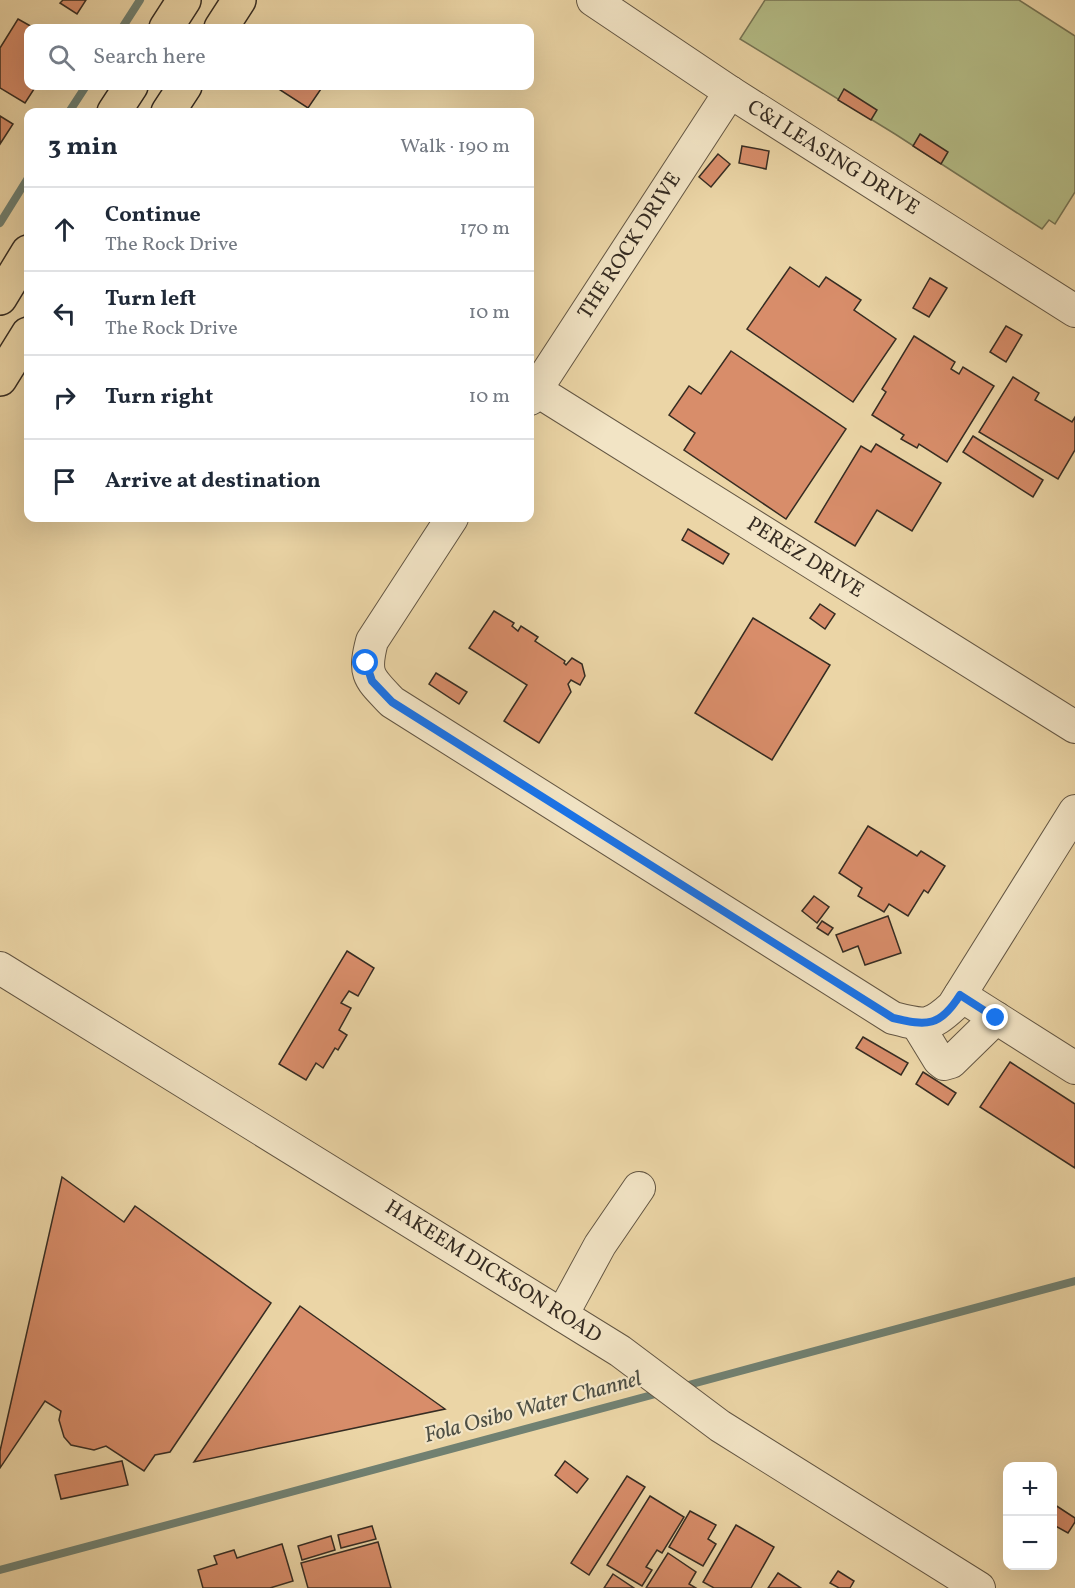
<!DOCTYPE html>
<html lang="en">
<head>
<meta charset="utf-8">
<style>
	:root { --surface:#fff; --page:#f6f6f7; --text:#1f2937; --muted:#747a83; --line:#e0e1e3 }
	body { margin:0; font-family:Vollkorn,serif; background:var(--page); color:var(--text) }
	.controls { position:absolute; right:18px; bottom:18px; display:grid; overflow:hidden; border-radius:12px; box-shadow:0 6px 24px #0002 }
	.controls button { width:54px; height:54px; display:grid; place-items:center; padding:0; border:0; border-bottom:2px solid var(--line); background:var(--surface); color:var(--text); font:30px sans-serif }
	.stop { position:absolute; width:18px; height:18px; margin:-14px; border:4px solid #1a73e8; border-radius:50%; background:#fff }
	.stop.end { background:#1a73e8; border-color:#fff; box-shadow:0 2px 6px #0008 }
	.list { margin:0; padding:0; list-style:none }
	h2 { display:flex; justify-content:space-between; align-items:center; height:78px; margin:0; padding:0 24px; font-size:26px }
	h2 small { font-size:20px; font-weight:400; color:var(--muted) }
	.list li { display:grid; grid-template-columns:39px 1fr auto; gap:18px; align-items:center; box-sizing:border-box; height:84px; padding:0 24px; border-top:2px solid var(--line) }
	.list b { display:block; font-size:22px; white-space:nowrap }
	.list p { margin:0; font-size:20px; white-space:nowrap; color:var(--muted) }
	.list em { font-size:20px; font-style:normal; color:var(--muted) }
	.icon { flex:none; width:33px; height:33px; fill:none; stroke:currentColor; stroke-width:2; stroke-linecap:round; stroke-linejoin:round }
	.map { position:relative; flex:none; width:1075px; height:1588px; overflow:hidden }
	.search { position:absolute; background:var(--surface); box-shadow:0 6px 24px #0002; left:24px; top:24px; width:510px; height:66px; display:flex; align-items:center; gap:15px; box-sizing:border-box; padding:0 21px; border-radius:12px; color:var(--muted); font-size:22px }
	.panel { position:absolute; background:var(--surface); box-shadow:0 6px 24px #0002; left:24px; top:108px; width:510px; height:414px; border-radius:12px }
	.map>svg:first-child { display:block }
	.green { fill:#b5be88; stroke:#767555; stroke-width:1.5 }
	.lines { fill:none; stroke-linecap:round; stroke-linejoin:round }
	.stream { stroke:#718172; stroke-width:8 }
	.building { fill:#d88d6a; stroke:#362c22; stroke-width:1.5 }
	.minor-casing { stroke:#635643; stroke-width:34 }
	.major-casing { stroke:#362c22; stroke-width:36 }
	.minor { stroke:#f2e4c5; stroke-width:32 }
	.major { stroke:#ebd5a6; stroke-width:33 }
	.route { stroke:#1a73e8; stroke-width:8 }
	.labels { text-anchor:middle; dominant-baseline:central; stroke-width:4.5; stroke-linejoin:round; paint-order:stroke }
	.street-label { font-size:21px; fill:#362c22; stroke:#f2e4c5 }
	.water-label { font-size:22px; font-style:italic; fill:#4e4f44; stroke:#f2e4c5 }
</style>
</head>
<body>
<div class="map">
<svg width="1075" height="1588" viewBox="0 0 1075 1588">
	<rect width="100%" height="100%" fill="#ebd5a6"/>
	<filter id="stains"><feTurbulence type="fractalNoise" baseFrequency=".00333" numOctaves="4"/><feColorMatrix values="0 0 0 0 .2 0 0 0 0 .09 0 0 0 0 .02 0 0 0 .5 -.17"/></filter>
	<radialGradient id="worn" r=".72"><stop offset=".6" stop-color="#630" stop-opacity="0"/><stop offset="1" stop-color="#630" stop-opacity=".3"/></radialGradient>
	<polygon class="green" points="765,0 1019,0 1075,36 1075,192 1055,224 1049,220 1042,229 895,134 740,39"/>
	<g class="lines">
		<g class="stream">
			<polyline points="122,28 140,0"/>
			<polyline points="69,112 86,86"/>
			<polyline points="0,223 28,178"/>
			<polyline points="681,1387 1075,1281"/>
			<polyline points="0,1570 663,1392"/>
		</g>
	</g>
	<g class="building">
		<polygon points="63,0 86,0 77,14 60,3"/>
		<polygon points="18,19 34,28 36,26 39,28 28,28 28,86 36,86 25,103 0,88 0,48"/>
		<polygon points="274,86 323,86 308,108"/>
		<polygon points="844,89 877,110 871,120 838,100"/>
		<polygon points="0,116 13,124 0,144"/>
		<polygon points="920,134 948,152 941,164 913,146"/>
		<polygon points="742,146 769,151 766,169 739,163"/>
		<polygon points="718,154 730,164 711,187 699,177"/>
		<polygon points="790,267 819,287 826,277 861,300 854,310 896,339 853,402 747,329"/>
		<polygon points="930,278 947,288 929,317 913,308"/>
		<polygon points="1006,326 1022,335 1006,362 990,352"/>
		<polygon points="914,336 955,362 951,369 959,374 963,367 994,386 947,462 919,444 917,448 901,439 904,435 872,415 886,392 882,389"/>
		<polygon points="731,351 846,429 786,519 684,450 695,433 669,415 689,386 701,394"/>
		<polygon points="1013,377 1039,393 1035,400 1072,422 1075,417 1075,450 1058,479 979,432"/>
		<polygon points="973,436 1043,480 1033,497 963,452"/>
		<polygon points="876,444 941,483 912,531 877,510 855,546 815,522 861,446 871,452"/>
		<polygon points="688,529 729,554 723,564 682,540"/>
		<polygon points="820,604 835,614 825,629 810,618"/>
		<polygon points="494,611 514,623 512,626 518,631 521,626 538,637 535,641 565,661 564,663 566,665 572,658 582,664 585,676 580,685 571,680 568,684 571,692 539,743 504,721 527,685 469,648"/>
		<polygon points="753,618 830,665 772,760 695,713"/>
		<polygon points="436,673 467,692 459,704 429,684"/>
		<polygon points="868,826 917,856 921,851 945,866 928,893 924,890 908,916 889,904 884,912 858,896 862,888 839,873"/>
		<polygon points="814,896 829,907 817,923 802,911"/>
		<polygon points="888,916 901,953 865,965 858,946 843,952 836,935"/>
		<polygon points="822,921 833,928 828,935 817,928"/>
		<polygon points="347,951 374,968 358,996 349,991 341,1003 351,1008 339,1030 347,1035 338,1050 335,1048 323,1068 316,1063 306,1080 279,1064"/>
		<polygon points="863,1037 908,1063 901,1075 856,1048"/>
		<polygon points="1010,1062 1075,1104 1075,1168 980,1107"/>
		<polygon points="923,1072 956,1093 948,1105 916,1084"/>
		<polygon points="62,1177 124,1222 135,1206 271,1303 170,1452 155,1455 144,1471 106,1446 94,1450 71,1445 64,1437 59,1420 61,1411 45,1401 0,1468 0,1451"/>
		<polygon points="300,1306 445,1409 194,1462"/>
		<polygon points="122,1461 128,1485 61,1499 55,1475"/>
		<polygon points="565,1461 588,1479 577,1493 555,1475"/>
		<polygon points="627,1476 645,1487 589,1575 571,1563"/>
		<polygon points="650,1496 684,1517 662,1553 657,1550 646,1567 652,1570 642,1586 607,1565"/>
		<polygon points="1052,1503 1075,1518 1075,1522 1068,1533 1052,1524"/>
		<polygon points="690,1511 716,1525 708,1539 716,1544 703,1566 669,1547"/>
		<polygon points="736,1525 774,1547 751,1588 714,1588 703,1582"/>
		<polygon points="372,1526 376,1539 341,1548 338,1535"/>
		<polygon points="331,1536 335,1550 302,1560 298,1546"/>
		<polygon points="378,1542 391,1588 308,1588 301,1563"/>
		<polygon points="282,1544 293,1581 270,1588 203,1588 198,1570 217,1564 214,1556 234,1550 237,1558"/>
		<polygon points="668,1553 696,1572 689,1584 696,1588 646,1588"/>
		<polygon points="838,1571 854,1581 850,1588 839,1588 830,1583"/>
		<polygon points="778,1573 801,1588 768,1588"/>
		<polygon points="613,1574 634,1588 604,1588"/>
	</g>
	<g class="lines">
		<defs>
			<g id="minor">
				<polyline points="593,0 730,92 1075,311"/>
				<polyline points="536,390 1075,727"/>
				<polyline points="530,399 730,92"/>
				<path d="M452,518L372,641C363,675 369,678 392,702L893,1018C924,1026 929,1028 953,1006L1075,811"/>
				<polyline points="0,968 620,1351 720,1426 979,1588"/>
				<polyline points="960,995 1075,1068"/>
				<polyline points="917,1024 939,1060 944,1064 951,1062 996,1018"/>
				<polyline points="562,1315 600,1245 639,1188"/>
			</g>
			<g id="major">
				<polyline points="166,28 184,0"/>
				<polyline points="221,28 239,0"/>
				<polyline points="114,112 131,86"/>
				<polyline points="168,112 185,86"/>
				<polyline points="0,298 28,252"/>
				<polyline points="0,379 28,334"/>
			</g>
		</defs>
		<use href="#minor" class="minor-casing"/>
		<use href="#major" class="major-casing"/>
		<use href="#minor" class="minor"/>
		<use href="#major" class="major"/>
	</g>
	<g class="lines">
		<path class="route" d="M366,663L372,681L392,702L893,1018C927,1026 940,1027 960,995L996,1018"/>
	</g>
	<g class="labels">
		<g class="street-label">
			<text transform="translate(833 158) rotate(32)">C&amp;I LEASING DRIVE</text>
			<text transform="translate(630 246) rotate(-57)">THE ROCK DRIVE</text>
			<text transform="translate(805 558) rotate(32)">PEREZ DRIVE</text>
			<text transform="translate(493 1272) rotate(32)">HAKEEM DICKSON ROAD</text>
		</g>
		<g class="water-label">
			<text transform="translate(533 1408) rotate(-15)">Fola Osibo Water Channel</text>
		</g>
	</g>
	<rect width="100%" height="100%" filter="url(#stains)"/>
	<rect width="100%" height="100%" fill="url(#worn)"/>
</svg>
<div class="controls">
<button>+</button>
<button>−</button>
</div>
<div class="stop" style="left:366px;top:663px"></div>
<div class="stop end" style="left:996px;top:1018px"></div>
<div class="search"><svg class="icon" aria-label="search" viewBox="0 0 24 24"><circle cx="10" cy="10" r="6"/><path d="M15 15l6 6"/></svg>Search here</div>
<section class="panel">
<h2>3 min<small>Walk · 190 m</small></h2>
<ul class="list">
<li><svg class="icon" aria-label="ahead" viewBox="0 0 24 24"><path d="M12 20V5M6 11l6-6 6 6"/></svg><div><b>Continue</b><p>The Rock Drive</p></div><em>170 m</em></li>
<li><svg class="icon" aria-label="left" viewBox="0 0 24 24"><path d="M17 20v-9H6M10 6l-5 5 5 5"/></svg><div><b>Turn left</b><p>The Rock Drive</p></div><em>10 m</em></li>
<li><svg class="icon" aria-label="right" viewBox="0 0 24 24"><path d="M7 20v-9h11M14 6l5 5-5 5"/></svg><div><b>Turn right</b></div><em>10 m</em></li>
<li><svg class="icon" aria-label="arrive" viewBox="0 0 24 24"><path d="M6 21V4h12l-3 4 3 4H6"/></svg><div><b>Arrive at destination</b></div></li>
</ul>
</section>
</div>
</body>
</html>
